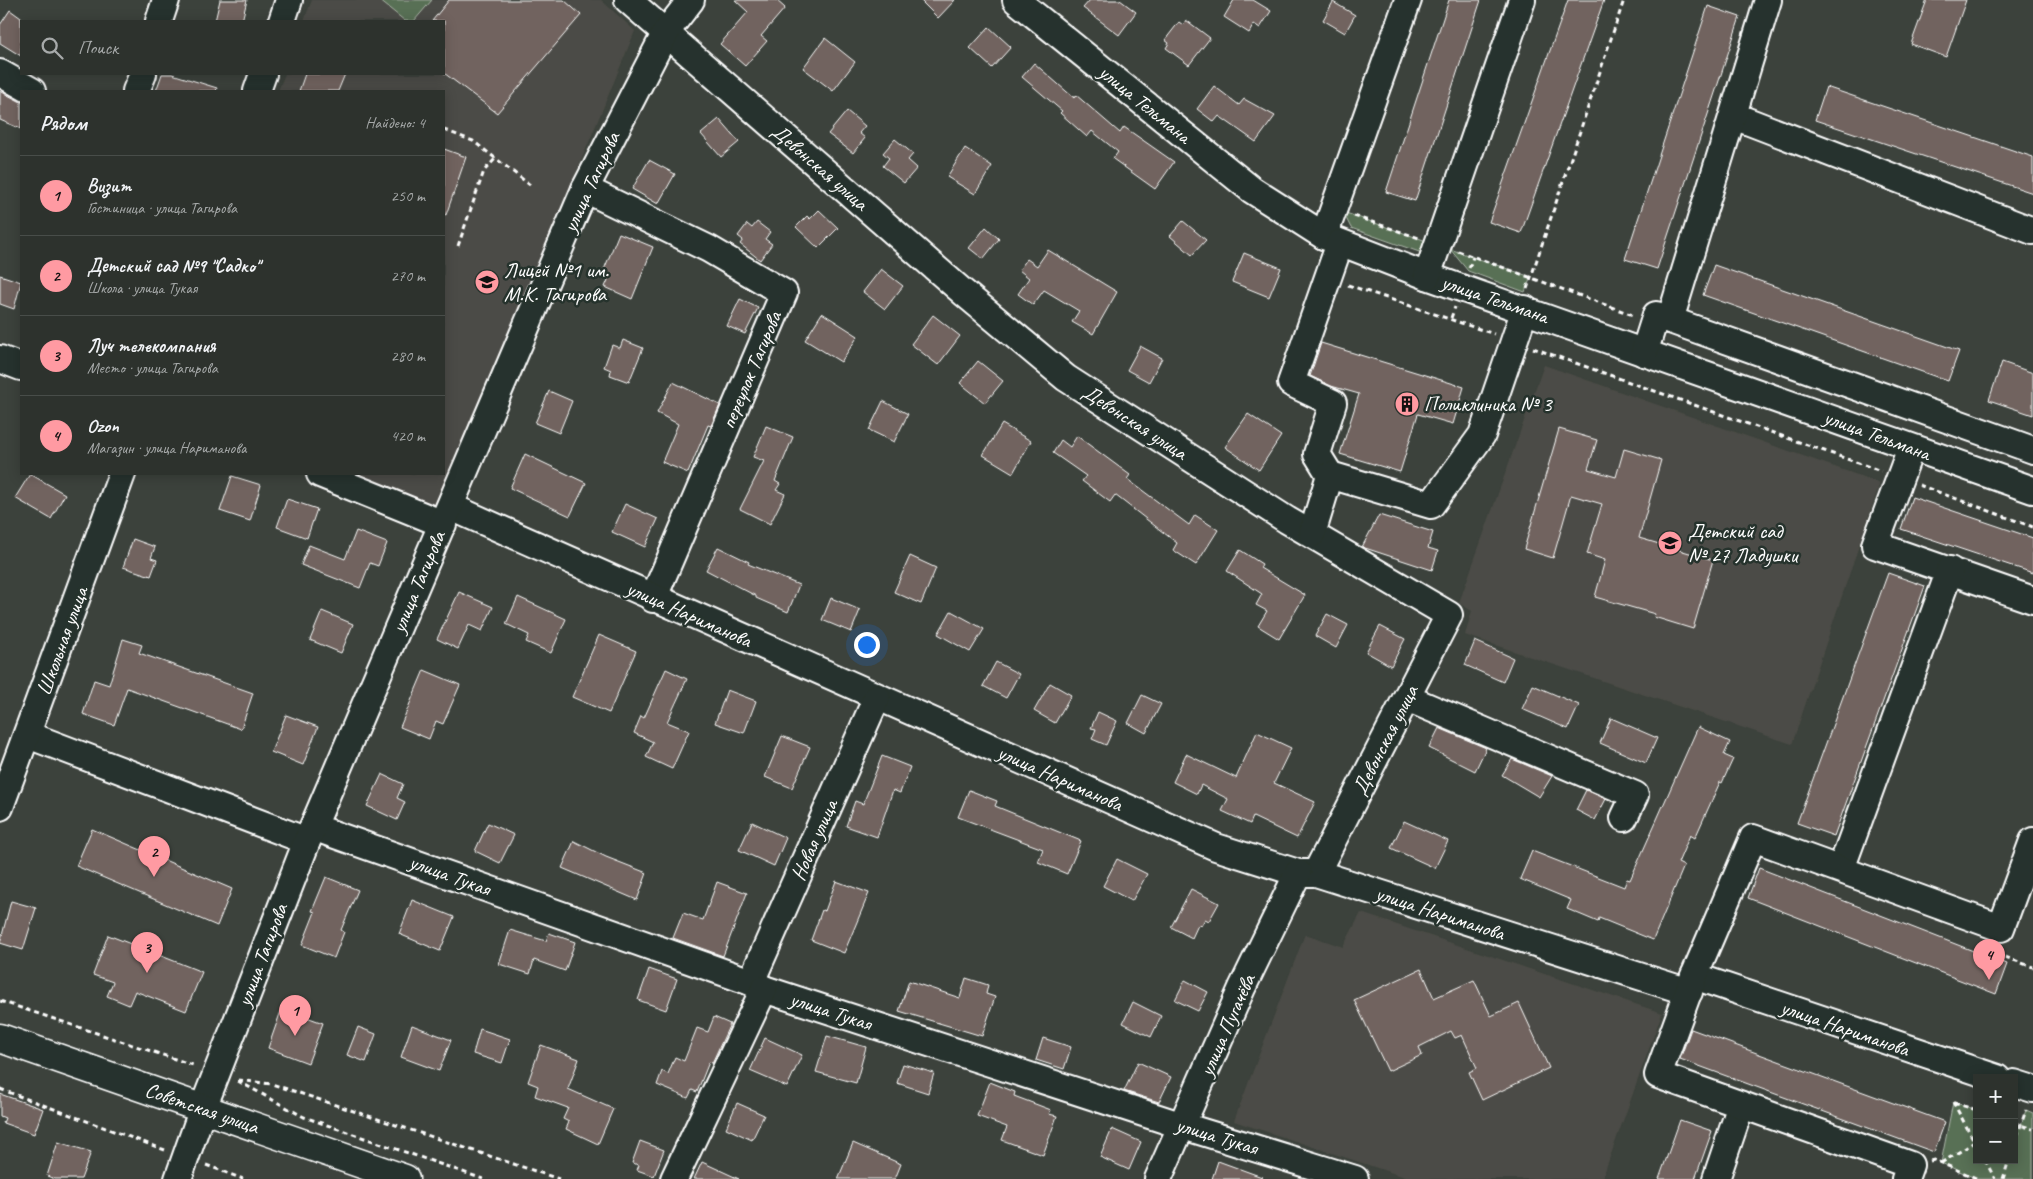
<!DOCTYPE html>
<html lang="ru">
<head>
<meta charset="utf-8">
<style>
	:root { --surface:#2d322d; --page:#353a35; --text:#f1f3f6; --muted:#a7aaaa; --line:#484d49; --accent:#ff9aa2 }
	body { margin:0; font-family:Caveat,sans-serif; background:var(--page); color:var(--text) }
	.controls { position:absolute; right:15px; bottom:15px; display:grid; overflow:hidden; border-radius:0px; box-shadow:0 2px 12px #0003 }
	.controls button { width:45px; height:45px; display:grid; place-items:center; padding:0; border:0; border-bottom:1px solid var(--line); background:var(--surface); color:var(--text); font:25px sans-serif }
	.you { position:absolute; left:866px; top:644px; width:18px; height:18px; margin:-12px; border:4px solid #fff; border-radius:50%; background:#1a73e8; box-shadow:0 0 0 8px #1a73e833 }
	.badge { display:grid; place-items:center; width:32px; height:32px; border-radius:50%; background:var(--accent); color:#111; font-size:16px; font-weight:700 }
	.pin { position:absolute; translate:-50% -41px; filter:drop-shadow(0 1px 2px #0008) }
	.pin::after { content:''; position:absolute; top:26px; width:18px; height:15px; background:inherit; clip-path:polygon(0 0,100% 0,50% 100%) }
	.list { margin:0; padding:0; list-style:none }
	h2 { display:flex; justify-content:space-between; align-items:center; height:65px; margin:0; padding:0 20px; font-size:21px }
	h2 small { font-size:16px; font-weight:400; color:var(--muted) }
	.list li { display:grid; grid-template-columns:32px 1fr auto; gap:15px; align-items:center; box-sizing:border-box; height:80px; padding:0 20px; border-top:1px solid var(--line) }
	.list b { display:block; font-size:19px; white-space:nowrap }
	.list p { margin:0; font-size:16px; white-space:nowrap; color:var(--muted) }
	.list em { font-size:16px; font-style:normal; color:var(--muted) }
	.icon { flex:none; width:28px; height:28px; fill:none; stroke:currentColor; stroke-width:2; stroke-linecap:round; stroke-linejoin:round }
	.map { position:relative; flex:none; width:2033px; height:1179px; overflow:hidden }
	.search { position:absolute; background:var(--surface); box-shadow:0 2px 12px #0003; left:20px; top:20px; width:425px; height:55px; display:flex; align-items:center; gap:12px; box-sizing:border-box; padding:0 18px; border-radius:0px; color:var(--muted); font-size:19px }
	.panel { position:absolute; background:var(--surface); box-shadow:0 2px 12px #0003; left:20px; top:90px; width:425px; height:385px; border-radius:0px }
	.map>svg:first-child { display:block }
	.built { fill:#4c4c46 }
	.green { fill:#586f54; stroke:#acb7aa }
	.building { fill:#71645e; stroke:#fff }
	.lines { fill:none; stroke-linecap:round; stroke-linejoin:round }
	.minor-casing { stroke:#fff; stroke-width:30 }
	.major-casing { stroke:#fff; stroke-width:31 }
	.path { stroke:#fff; stroke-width:3; stroke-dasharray:5 4; stroke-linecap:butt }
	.minor { stroke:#26332d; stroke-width:26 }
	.major { stroke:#26332d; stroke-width:28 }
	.labels { text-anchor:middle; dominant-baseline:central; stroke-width:5; stroke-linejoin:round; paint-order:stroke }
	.street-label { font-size:21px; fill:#fff; stroke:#26332d }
	.poi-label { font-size:21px; fill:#fff; stroke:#26332d; text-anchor:start }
</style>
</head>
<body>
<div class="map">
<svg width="2033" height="1179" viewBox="0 0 2033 1179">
	<rect width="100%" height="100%" fill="#3c423c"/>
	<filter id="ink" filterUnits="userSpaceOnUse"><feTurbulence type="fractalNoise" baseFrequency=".02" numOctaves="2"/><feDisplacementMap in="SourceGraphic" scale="10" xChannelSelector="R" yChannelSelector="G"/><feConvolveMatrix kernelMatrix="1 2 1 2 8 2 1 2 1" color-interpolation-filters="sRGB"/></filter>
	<g filter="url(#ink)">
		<g class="built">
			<polygon points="312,0 601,0 635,31 435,513 340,474 444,474 444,91 278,91 285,74 444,74 444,21 304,21"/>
			<polygon points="1544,365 1880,483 1792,744 1465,635 1472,611 1459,603"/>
			<polygon points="1361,913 1662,1013 1602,1179 1411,1179 1234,1121 1305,934 1343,947"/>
		</g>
		<g class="green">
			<polygon points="379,0 432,0 414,21 405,21"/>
			<polygon points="1343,212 1438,245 1425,254 1351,228"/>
			<polygon points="1450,249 1531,277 1525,292 1468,271"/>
			<polygon points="1953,1102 1977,1110 1977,1160 2014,1160 2014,1123 2021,1125 2026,1110 2033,1113 2033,1179 1973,1179 1973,1177 1941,1163"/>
		</g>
		<g class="building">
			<polygon points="220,0 247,0 242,21 215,21"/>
			<polygon points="449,0 564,0 581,15 497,113 444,73 444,21 432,21"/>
			<polygon points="735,0 776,0 785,8 761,36 767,41 745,66 720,44 748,12"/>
			<polygon points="920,0 955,0 938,18"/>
			<polygon points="1090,0 1120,0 1136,12 1119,35 1083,8"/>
			<polygon points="1234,0 1253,0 1271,11 1260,28 1254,24 1249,33 1224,17"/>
			<polygon points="1449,0 1481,0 1415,201 1386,192"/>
			<polygon points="1568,0 1604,0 1521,233 1489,222"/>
			<polygon points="1927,0 1966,0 1946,57 1911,44"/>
			<polygon points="1333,2 1355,15 1345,33 1323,20"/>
			<polygon points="1708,6 1740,17 1657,269 1625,259"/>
			<polygon points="10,10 21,18 21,56 0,43 0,25"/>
			<polygon points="1186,20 1210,38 1189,65 1166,48 1169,43 1165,40 1179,22 1183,25"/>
			<polygon points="989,27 1011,47 992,68 970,48"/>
			<polygon points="825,38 855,62 833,91 803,68"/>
			<polygon points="1034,63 1074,98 1076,95 1120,133 1124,127 1174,162 1155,189 1113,159 1118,152 1092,131 1087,137 1060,113 1062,111 1022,77"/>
			<polygon points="162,74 172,74 217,88 216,91 156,91"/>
			<polygon points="305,74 345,74 338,91 299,91"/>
			<polygon points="1214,86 1239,105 1244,99 1275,116 1256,142 1219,116 1214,122 1197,109"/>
			<polygon points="1826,87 2033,157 2033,193 1815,120"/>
			<polygon points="0,91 21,102 21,129 0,120"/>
			<polygon points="847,111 865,126 859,133 865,138 853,153 828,134"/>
			<polygon points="719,119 739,142 721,157 701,134"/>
			<polygon points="895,139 913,154 908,160 917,168 904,183 883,166 889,158 883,153"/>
			<polygon points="965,148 992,166 975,194 947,177"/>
			<polygon points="444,149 466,157 446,215 444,214"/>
			<polygon points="649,160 675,174 658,204 632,189"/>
			<polygon points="819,210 838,228 818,248 796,227 807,216 810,219"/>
			<polygon points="1183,221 1206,240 1192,255 1170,236"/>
			<polygon points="757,222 770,232 765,239 772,244 760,260 740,244 743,240 738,236 747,224 752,228"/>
			<polygon points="986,227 999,239 983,259 969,248"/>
			<polygon points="619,233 653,247 632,299 605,287 608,280 601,277"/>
			<polygon points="1048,250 1117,292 1093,334 1072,322 1079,311 1044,290 1033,305 1018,294 1029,278 1019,270 1027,259 1037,266"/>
			<polygon points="1244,253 1281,268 1269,297 1232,282"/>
			<polygon points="1714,265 1959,351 1948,381 1703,295"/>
			<polygon points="881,269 903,286 885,309 863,292"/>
			<polygon points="0,275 21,282 14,309 0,304"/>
			<polygon points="740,299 758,308 745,334 727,326"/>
			<polygon points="822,313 858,336 841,362 805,340"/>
			<polygon points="933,315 960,336 938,365 911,344"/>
			<polygon points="623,340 643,348 629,382 610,375 611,370 604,367 612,345 620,348"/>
			<polygon points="1321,343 1464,387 1453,424 1418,414 1400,472 1340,454 1359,394 1331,386 1310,376"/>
			<polygon points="1140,346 1162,358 1149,382 1127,370"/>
			<polygon points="978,361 1003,381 985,403 960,383"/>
			<polygon points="2002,362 2033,373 2033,415 1989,400"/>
			<polygon points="673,382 720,405 711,426 708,425 688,473 662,462 678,424 657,413"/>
			<polygon points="549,391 572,401 559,433 535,423"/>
			<polygon points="883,401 908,414 894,442 869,430"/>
			<polygon points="1248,414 1281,436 1259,470 1225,447"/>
			<polygon points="1002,424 1031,441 1013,473 983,455"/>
			<polygon points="766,426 793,437 775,481 780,484 776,490 785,494 770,524 740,509 764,461 753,457"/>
			<polygon points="1559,429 1597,440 1588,469 1616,477 1624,449 1661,460 1639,538 1713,560 1693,629 1654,617 1655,614 1595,597 1605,560 1587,554 1602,504 1571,495 1553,558 1524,549"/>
			<polygon points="1077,436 1130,475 1127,479 1189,525 1195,515 1218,530 1196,565 1173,550 1177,543 1115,495 1110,502 1082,481 1086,476 1053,453 1061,440 1070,447"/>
			<polygon points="525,454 586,483 570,516 510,488"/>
			<polygon points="30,474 65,494 51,519 15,498"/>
			<polygon points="232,476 261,485 250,521 220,511"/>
			<polygon points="1912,497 2033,538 2033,573 1901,529"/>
			<polygon points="287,499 317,509 307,538 277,527"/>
			<polygon points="625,504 658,519 645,547 612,532"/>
			<polygon points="1379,515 1433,532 1428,548 1438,551 1432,570 1362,547"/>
			<polygon points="356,531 387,543 378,566 370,563 360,588 301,565 309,545 345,559"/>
			<polygon points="133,539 155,547 151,558 157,560 151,576 123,567"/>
			<polygon points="718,547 749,562 748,564 799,585 788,612 756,598 756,596 706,570"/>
			<polygon points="1240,550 1262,564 1260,568 1305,595 1279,639 1258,626 1267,611 1256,605 1262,594 1227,571"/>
			<polygon points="910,556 936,568 921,604 894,592"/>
			<polygon points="1888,573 1925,586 1834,836 1797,823"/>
			<polygon points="459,592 493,607 482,631 469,625 458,649 437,639"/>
			<polygon points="518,597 566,619 551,653 526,642 529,635 506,624"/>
			<polygon points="831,598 860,610 851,632 822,620"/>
			<polygon points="322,611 353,624 341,653 310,640"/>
			<polygon points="951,611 984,629 970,652 938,634"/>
			<polygon points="1327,614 1348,625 1336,648 1315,636"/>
			<polygon points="1380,626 1405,639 1391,666 1366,652"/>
			<polygon points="599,635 636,651 609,713 572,697"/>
			<polygon points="123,639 142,645 139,653 253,693 241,729 127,688 114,725 83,714 94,680 109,685"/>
			<polygon points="1475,641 1513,658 1503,682 1465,665"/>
			<polygon points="996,662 1019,674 1006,698 983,686"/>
			<polygon points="666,669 687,679 667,722 689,731 672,769 646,757 653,742 634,733 641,716 644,718"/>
			<polygon points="424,670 460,685 443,724 436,721 429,739 400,727"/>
			<polygon points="1050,683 1071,695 1055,723 1034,711"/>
			<polygon points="1533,685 1579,705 1568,729 1522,709"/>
			<polygon points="727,690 756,701 744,733 715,723"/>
			<polygon points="1142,695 1161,704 1146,733 1128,723"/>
			<polygon points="1098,712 1117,721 1106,745 1092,739 1096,729 1091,728"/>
			<polygon points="286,715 318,727 303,765 271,752"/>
			<polygon points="1611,718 1657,738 1646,763 1600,743"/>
			<polygon points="1698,727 1730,742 1724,755 1733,759 1722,783 1720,782 1695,838 1690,835 1678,863 1684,866 1653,940 1599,918 1598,922 1567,909 1571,900 1520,879 1532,851 1624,887 1627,879 1630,880"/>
			<polygon points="1439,728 1486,748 1475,771 1429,748"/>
			<polygon points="1257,732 1291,748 1274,783 1315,802 1297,838 1253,817 1250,824 1222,811 1228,799 1201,785 1197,794 1173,782 1186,754 1236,778"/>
			<polygon points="782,736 810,747 792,788 765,777"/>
			<polygon points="882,756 910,767 900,793 893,790 877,837 846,826 855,801 863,804"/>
			<polygon points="1512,759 1552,776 1539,797 1502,775"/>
			<polygon points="382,774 403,784 397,798 405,802 397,820 367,806"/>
			<polygon points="969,790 997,801 995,806 1081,841 1067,874 1038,862 1043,849 958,817"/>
			<polygon points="1586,790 1606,799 1595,820 1576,810"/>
			<polygon points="1404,821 1448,841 1435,868 1391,848"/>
			<polygon points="752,822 786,838 774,866 739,850"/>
			<polygon points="488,823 514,835 500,863 475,851"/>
			<polygon points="92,829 232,889 217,926 76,866"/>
			<polygon points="574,841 606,857 647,873 637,900 562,868"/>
			<polygon points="1117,859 1147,874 1132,901 1103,886"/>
			<polygon points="1759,868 2007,964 1996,994 1748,898"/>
			<polygon points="326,877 358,890 341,930 344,932 334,958 302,945 315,912 312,911"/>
			<polygon points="836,881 869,893 844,953 811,940 822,910 825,911"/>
			<polygon points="717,882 747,893 723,956 673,938 683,913 703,920"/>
			<polygon points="1191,889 1219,903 1209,921 1205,919 1201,926 1198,925 1192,938 1171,927"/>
			<polygon points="412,900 454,917 440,951 399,934"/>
			<polygon points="11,901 36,908 23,950 0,943"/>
			<polygon points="510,930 546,941 549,933 575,942 565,971 534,960 530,974 499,964"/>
			<polygon points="108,935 202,972 186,1011 135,991 129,1005 107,996 113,982 93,975"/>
			<polygon points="649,969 677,979 666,1010 638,1000"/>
			<polygon points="1421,969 1434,998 1474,980 1491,1016 1519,1003 1549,1068 1482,1100 1469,1072 1477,1068 1462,1035 1455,1038 1451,1031 1419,1047 1422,1055 1388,1071 1354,1000"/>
			<polygon points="966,978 988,985 986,994 995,997 982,1036 899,1011 909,981 960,998"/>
			<polygon points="1185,980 1208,992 1198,1011 1175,1000"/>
			<polygon points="1133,1002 1161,1016 1151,1037 1123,1023"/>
			<polygon points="282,1008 323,1023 308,1063 268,1048"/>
			<polygon points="714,1017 730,1024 712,1063 709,1062 697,1092 692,1090 688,1098 657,1085 662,1071 668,1074 675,1057 684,1061 697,1028 708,1032"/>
			<polygon points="412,1025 451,1040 439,1071 401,1057"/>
			<polygon points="358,1027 376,1034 366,1062 347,1055"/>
			<polygon points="480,1029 510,1039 502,1063 473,1054"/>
			<polygon points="1691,1029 1945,1122 1934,1152 1680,1059"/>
			<polygon points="827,1036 866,1047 856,1083 816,1072"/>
			<polygon points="765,1038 802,1055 787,1087 750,1071"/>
			<polygon points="1043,1038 1071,1047 1064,1069 1036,1060"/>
			<polygon points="541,1045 579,1059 568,1089 613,1109 598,1144 566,1129 569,1122 563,1119 568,1108 535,1096 538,1086 528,1082"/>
			<polygon points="1138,1062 1171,1077 1159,1102 1124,1091"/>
			<polygon points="903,1064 934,1073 928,1093 897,1083"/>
			<polygon points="990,1082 1015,1092 1014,1096 1051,1110 1049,1114 1057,1116 1043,1155 1002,1140 1007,1127 977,1116"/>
			<polygon points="0,1094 43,1109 34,1134 3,1123 5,1118 0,1116"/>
			<polygon points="737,1103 764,1115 752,1140 726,1128"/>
			<polygon points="1680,1120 1712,1131 1695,1179 1659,1179"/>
			<polygon points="1112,1129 1141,1142 1129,1170 1100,1157"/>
			<polygon points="640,1141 664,1150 654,1176 637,1170 639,1165 632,1163"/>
			<polygon points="58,1142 91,1152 81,1179 55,1179 47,1176"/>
			<polygon points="853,1143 901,1164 895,1179 838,1179"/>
			<polygon points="1218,1161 1262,1177 1261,1179 1212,1179"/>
			<polygon points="702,1162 739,1179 694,1179"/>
		</g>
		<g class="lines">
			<defs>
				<g id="minor">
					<polyline points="628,0 964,293 1066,378 1287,520 1449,615 1316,873"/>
					<polyline points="1016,0 1252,190 1324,236 1427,276 2033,490"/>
					<polyline points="159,21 166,0"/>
					<polyline points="282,21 289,0"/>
					<polyline points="0,73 32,91"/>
					<polyline points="136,91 143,74"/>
					<polyline points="257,91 263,74"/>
					<polyline points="1734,116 2033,231"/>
					<polyline points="585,189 709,249 784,293 653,599"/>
					<polyline points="1324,236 1408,0"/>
					<polyline points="1427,276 1522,0"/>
					<polyline points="1670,320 2033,450"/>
					<polyline points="1644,353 1656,315 1670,320 1768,0"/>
					<polyline points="0,359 21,367"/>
					<polyline points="1911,448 1875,545 2033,600"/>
					<polyline points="320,474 443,524"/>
					<polyline points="1330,475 1317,454 1333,403 1291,383 1340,243"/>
					<polyline points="451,507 1216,847 1298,873 1316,873 1689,992"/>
					<polyline points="1312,534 1330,475 1431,505 1482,435 1525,309"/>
					<polyline points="1407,698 1635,795 1624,818"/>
					<polyline points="28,735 307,841"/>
					<polyline points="0,807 122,474"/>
					<polyline points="313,827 751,982 764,989 1183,1126 1355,1179"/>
					<polyline points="1841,869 1950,570"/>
					<polyline points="1694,976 1997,1078"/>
					<polyline points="751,982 877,697"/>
					<polyline points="2014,1083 2033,1089"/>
					<polyline points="178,1179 203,1108 307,841 585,189 666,32 691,0"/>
					<polyline points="674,1179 764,989"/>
					<polyline points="1158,1179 1242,988 1298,873"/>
					<polyline points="1716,1179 1741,1105"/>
					<polyline points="1905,1179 1910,1165 1658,1075 1694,976 1753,838 2001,928 2033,841"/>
				</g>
				<polyline id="major" points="0,1038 405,1179"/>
			</defs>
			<use href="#minor" class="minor-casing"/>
			<use href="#major" class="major-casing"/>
			<g class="path">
				<polyline points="444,130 473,141 530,185"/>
				<polyline points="1354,216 1419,238"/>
				<polyline points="458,246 484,171 495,159"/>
				<polyline points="1458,251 1633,315"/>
				<polyline points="1469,268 1473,257"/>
				<polyline points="1348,285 1494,334"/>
				<polyline points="1527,289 1624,0"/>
				<polyline points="1451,318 1455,307"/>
				<polyline points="1533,348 1881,471"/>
				<polyline points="1919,485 2033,527"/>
				<polyline points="2005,957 2033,967"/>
				<polyline points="0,1001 196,1066"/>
				<polyline points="238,1080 272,1084 559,1179"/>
				<polyline points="238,1081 304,1117 483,1179"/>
				<polyline points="0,1089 165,1150"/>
				<polyline points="1953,1102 1977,1146"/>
				<polyline points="1954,1103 1977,1110"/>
				<polyline points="2014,1123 2033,1129"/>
				<polyline points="2014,1145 2026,1110"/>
				<polyline points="1985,1160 1995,1179"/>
				<polyline points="1930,1161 1934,1160 1978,1179"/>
				<polyline points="1941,1163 1977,1141"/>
				<polyline points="206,1165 243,1179"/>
				<polyline points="2003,1179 2009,1160"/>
			</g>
			<use href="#minor" class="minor"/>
			<use href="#major" class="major"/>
		</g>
	</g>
	<defs>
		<symbol id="school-disc" viewBox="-11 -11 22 22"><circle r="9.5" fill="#ff9aa2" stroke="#26332d"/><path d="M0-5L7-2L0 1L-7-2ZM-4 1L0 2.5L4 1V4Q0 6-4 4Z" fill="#111"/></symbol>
		<symbol id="building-disc" viewBox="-11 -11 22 22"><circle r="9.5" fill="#ff9aa2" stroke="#26332d"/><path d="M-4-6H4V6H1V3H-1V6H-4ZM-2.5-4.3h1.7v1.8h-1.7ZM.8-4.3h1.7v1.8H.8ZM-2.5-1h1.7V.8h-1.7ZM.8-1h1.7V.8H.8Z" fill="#111"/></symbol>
	</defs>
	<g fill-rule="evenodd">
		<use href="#school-disc" x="473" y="268" width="28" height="28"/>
		<use href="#building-disc" x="1393" y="390" width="28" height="28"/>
		<use href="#school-disc" x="1656" y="529" width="28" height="28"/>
	</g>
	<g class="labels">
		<g class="street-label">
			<text transform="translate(1145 104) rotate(39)">улица Тельмана</text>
			<text transform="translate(820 167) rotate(41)">Девонская улица</text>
			<text transform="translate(591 182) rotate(-65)">улица Тагирова</text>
			<text transform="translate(1495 299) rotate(19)">улица Тельмана</text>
			<text transform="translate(751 370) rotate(-67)">переулок Тагирова</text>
			<text transform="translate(1135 422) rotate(33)">Девонская улица</text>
			<text transform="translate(1877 435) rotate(20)">улица Тельмана</text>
			<text transform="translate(418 582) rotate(-67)">улица Тагирова</text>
			<text transform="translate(689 614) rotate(24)">улица Нариманова</text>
			<text transform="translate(62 641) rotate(-70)">Школьная улица</text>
			<text transform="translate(1385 740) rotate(-63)">Девонская улица</text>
			<text transform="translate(1060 778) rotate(24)">улица Нариманова</text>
			<text transform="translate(814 840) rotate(-66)">Новая улица</text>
			<text transform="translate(450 875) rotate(20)">улица Тукая</text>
			<text transform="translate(1440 913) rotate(18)">улица Нариманова</text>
			<text transform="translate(262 955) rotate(-69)">улица Тагирова</text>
			<text transform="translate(831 1011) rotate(18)">улица Тукая</text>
			<text transform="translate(1227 1025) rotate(-66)">улица Пугачёва</text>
			<text transform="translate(1845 1028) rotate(19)">улица Нариманова</text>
			<text transform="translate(202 1108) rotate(19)">Советская улица</text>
			<text transform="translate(1217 1136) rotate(17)">улица Тукая</text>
		</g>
		<g class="poi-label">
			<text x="504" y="270">Лицей №1 им.<tspan x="504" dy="24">М.К. Тагирова</tspan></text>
			<text x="1424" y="404">Поликлиника № 3</text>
			<text x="1688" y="531">Детский сад<tspan x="1688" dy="24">№ 27 Ладушки</tspan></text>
		</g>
	</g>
</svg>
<div class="controls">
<button>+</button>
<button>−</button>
</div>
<div class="you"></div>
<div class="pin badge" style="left:295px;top:1036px">1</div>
<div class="pin badge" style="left:154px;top:877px">2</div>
<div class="pin badge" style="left:147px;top:973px">3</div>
<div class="pin badge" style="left:1989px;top:980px">4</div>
<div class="search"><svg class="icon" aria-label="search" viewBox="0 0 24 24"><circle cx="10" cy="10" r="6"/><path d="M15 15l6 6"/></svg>Поиск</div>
<section class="panel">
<h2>Рядом<small>Найдено: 4</small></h2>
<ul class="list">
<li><span class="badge">1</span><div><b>Визит</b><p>Гостиница · улица Тагирова</p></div><em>250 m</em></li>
<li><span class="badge">2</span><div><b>Детский сад №9 &quot;Садко&quot;</b><p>Школа · улица Тукая</p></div><em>270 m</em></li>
<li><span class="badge">3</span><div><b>Луч телекомпания</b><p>Место · улица Тагирова</p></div><em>280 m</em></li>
<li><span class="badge">4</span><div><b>Ozon</b><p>Магазин · улица Нариманова</p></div><em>420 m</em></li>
</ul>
</section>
</div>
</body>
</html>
